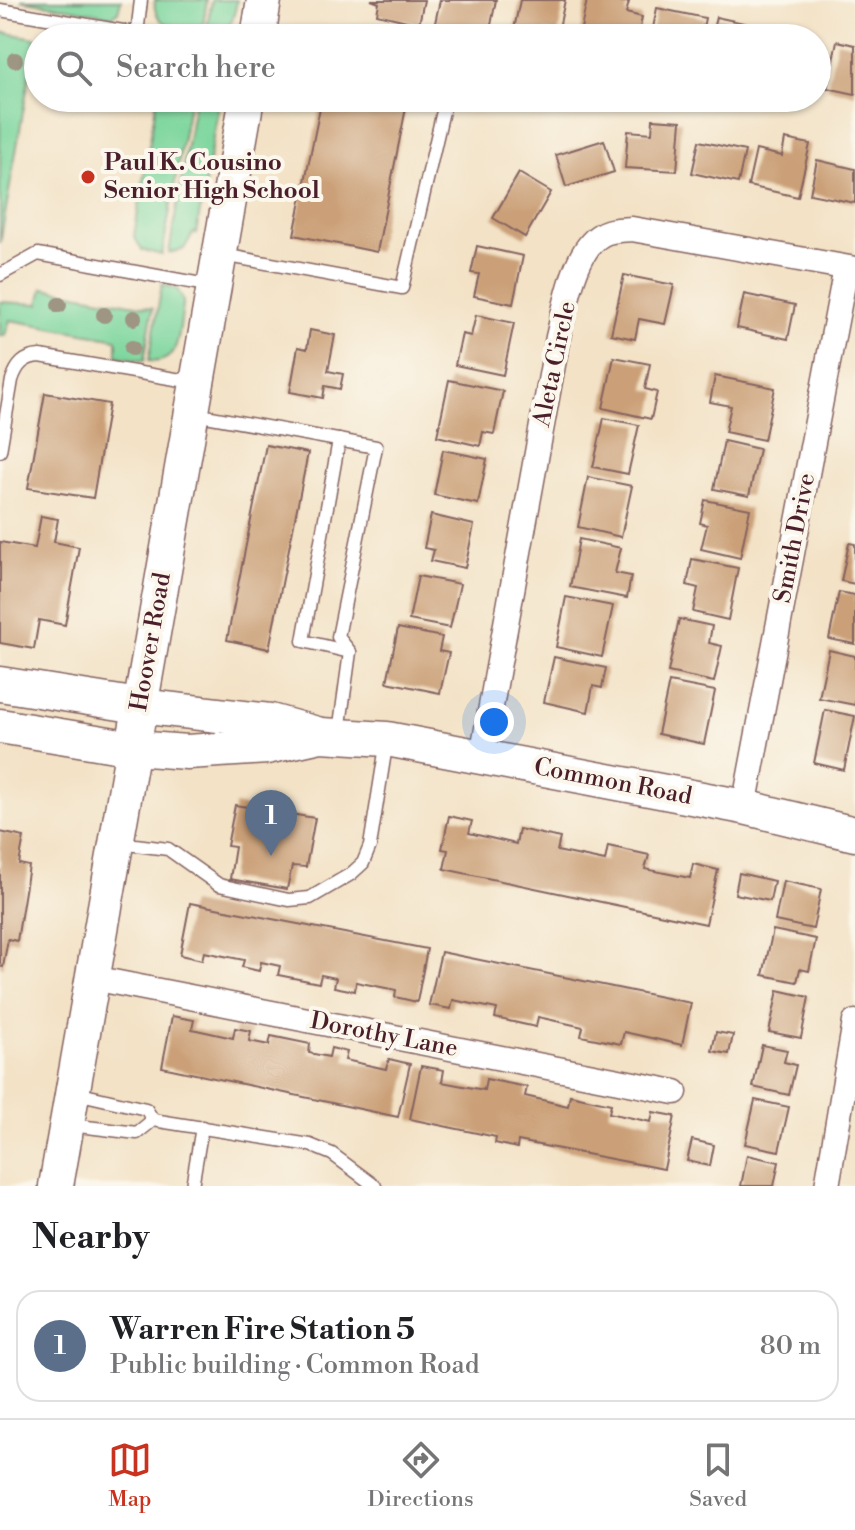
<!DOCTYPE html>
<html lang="en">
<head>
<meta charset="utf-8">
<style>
	:root { --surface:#fff; --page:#f2f2f2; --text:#202124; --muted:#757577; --line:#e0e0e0; --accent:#c8321e }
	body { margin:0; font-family:"Libre Bodoni",serif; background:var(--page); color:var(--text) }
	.you { position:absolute; left:494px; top:722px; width:28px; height:28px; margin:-20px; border:6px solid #fff; border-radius:50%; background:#1a73e8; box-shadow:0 0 0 12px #1a73e833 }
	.badge { display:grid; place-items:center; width:52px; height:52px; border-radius:50%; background:var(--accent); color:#fff; font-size:26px; font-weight:700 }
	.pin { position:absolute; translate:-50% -66px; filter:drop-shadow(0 2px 4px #0008) }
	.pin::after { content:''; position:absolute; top:42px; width:28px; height:24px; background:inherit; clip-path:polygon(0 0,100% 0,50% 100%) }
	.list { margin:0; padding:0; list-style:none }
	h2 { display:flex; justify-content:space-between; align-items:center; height:104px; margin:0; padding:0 32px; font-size:34px }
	h2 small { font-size:26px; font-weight:400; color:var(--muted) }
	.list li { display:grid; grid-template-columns:52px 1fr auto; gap:24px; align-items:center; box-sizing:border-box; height:112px; margin:0 16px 16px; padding:0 16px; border:2px solid var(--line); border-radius:24px }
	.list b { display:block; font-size:30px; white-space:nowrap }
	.list p { margin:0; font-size:26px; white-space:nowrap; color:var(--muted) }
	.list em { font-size:26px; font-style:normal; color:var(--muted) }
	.icon { flex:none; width:44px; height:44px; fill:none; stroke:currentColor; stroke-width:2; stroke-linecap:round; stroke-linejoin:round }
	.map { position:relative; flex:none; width:855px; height:1186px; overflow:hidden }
	.search { position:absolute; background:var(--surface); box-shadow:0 2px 6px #0004; left:24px; right:24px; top:24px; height:88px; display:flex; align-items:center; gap:20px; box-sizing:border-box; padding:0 28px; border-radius:44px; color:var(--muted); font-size:30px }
	.sheet { height:232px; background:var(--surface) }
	nav { display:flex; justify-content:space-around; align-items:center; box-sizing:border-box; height:112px; border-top:2px solid var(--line); background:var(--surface); font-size:22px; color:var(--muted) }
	nav a { display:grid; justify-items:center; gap:4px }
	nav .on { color:var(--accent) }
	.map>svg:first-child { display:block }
	.green { fill:#7dd69d; stroke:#647a64; stroke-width:2 }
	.building { fill:#cba078 }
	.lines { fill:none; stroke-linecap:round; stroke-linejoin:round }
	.lane-casing { stroke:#856361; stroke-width:15 }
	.street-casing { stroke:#856361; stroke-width:27 }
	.secondary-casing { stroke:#856361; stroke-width:37 }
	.lane { stroke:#fff; stroke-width:12 }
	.street { stroke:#fff; stroke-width:24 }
	.secondary { stroke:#fff; stroke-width:34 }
	.tree { fill:#9e9583 }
	.poi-dot { fill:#c8321e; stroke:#fbf7ec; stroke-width:3 }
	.labels { text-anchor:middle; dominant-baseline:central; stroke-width:8; stroke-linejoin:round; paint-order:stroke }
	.poi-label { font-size:24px; font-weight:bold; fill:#4a1f2b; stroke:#fbf7ec; text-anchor:start }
	.street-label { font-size:24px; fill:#4a1f2b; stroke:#fbf7ec }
</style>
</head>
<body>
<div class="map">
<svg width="855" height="1186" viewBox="0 0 855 1186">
	<rect width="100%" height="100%" fill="#fbf7ec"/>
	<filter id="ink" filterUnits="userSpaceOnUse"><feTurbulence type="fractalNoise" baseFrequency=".0125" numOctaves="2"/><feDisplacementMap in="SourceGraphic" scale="16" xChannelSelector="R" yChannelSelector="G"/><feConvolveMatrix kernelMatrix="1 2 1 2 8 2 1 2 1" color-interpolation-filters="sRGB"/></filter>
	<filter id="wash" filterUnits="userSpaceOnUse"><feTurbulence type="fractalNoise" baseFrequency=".006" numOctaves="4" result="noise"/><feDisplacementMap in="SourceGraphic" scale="32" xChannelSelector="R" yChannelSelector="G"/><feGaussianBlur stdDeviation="1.8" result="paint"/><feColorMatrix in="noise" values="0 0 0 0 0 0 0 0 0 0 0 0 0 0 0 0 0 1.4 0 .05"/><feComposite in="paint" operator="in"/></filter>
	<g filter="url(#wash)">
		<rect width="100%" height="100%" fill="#f3e2c6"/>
		<g class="green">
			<polygon points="21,0 121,0 118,12 112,16"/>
			<path d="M155,0H207L202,31C181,28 151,28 155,0Z"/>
			<path d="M212,0H237C234,20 230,35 206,32Z"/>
			<polygon points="0,32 36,38 0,243"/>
			<polygon points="157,98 190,98 162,255 142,250 134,236"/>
			<polygon points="195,98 220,98 196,234 193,233 184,249 169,253"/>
			<path d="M162,284L177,289L183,299V306C179,329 181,366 149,361Z"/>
			<polygon points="43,288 153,308 144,361 117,356 117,339 10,320 5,335 0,336 0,302 39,304"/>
		</g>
		<g id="blocks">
			<g class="building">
				<polygon points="371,0 424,0 419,24 377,14 379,3"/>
				<polygon points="440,0 496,0 489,35 435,23"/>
				<polygon points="520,0 565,0 558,33 545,31 544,38 513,34"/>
				<polygon points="587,0 629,2 626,13 642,17 638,38 579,38"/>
				<polygon points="657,8 705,18 701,38 651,38"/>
				<polygon points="716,17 753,25 751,32 764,35 763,38 711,38"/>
				<polygon points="775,28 812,35 811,38 773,38"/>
				<polygon points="837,41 855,45 855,94 827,88"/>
				<polygon points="322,98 408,98 377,252 294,235"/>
				<polygon points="653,119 681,121 677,171 625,168 628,131 652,133"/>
				<polygon points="785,139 810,144 798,197 748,186 756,150 782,156"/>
				<polygon points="604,140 614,172 566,187 556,155"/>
				<polygon points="699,141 745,151 738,183 692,173"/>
				<polygon points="817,160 855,169 855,203 810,194"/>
				<polygon points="519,173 551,192 525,237 493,218"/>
				<polygon points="477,246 523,256 513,304 474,296 479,274 471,273"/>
				<polygon points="624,275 674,285 665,324 639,319 635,339 611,334"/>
				<polygon points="744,294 795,305 788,339 737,328"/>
				<polygon points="476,315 514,323 503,375 455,365 462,334 471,336"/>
				<polygon points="310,330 335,335 328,371 343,374 340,389 325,386 323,398 290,392 298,347 307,349"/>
				<polygon points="614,357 650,364 645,389 657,392 651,419 603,408"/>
				<polygon points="715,376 775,388 764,440 725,432 731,406 710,402"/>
				<polygon points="449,380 503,391 494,434 483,432 480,446 437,436"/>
				<polygon points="45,393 109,404 93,498 28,488"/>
				<polygon points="604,418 639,425 628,474 593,467"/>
				<polygon points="724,441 759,449 749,496 714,489"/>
				<polygon points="266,445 308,453 269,649 227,640"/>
				<polygon points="443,450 487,459 478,504 434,495"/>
				<polygon points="588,477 632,486 621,537 578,527"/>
				<polygon points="705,500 750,509 740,558 701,549 707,525 700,523"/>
				<polygon points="431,515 474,525 465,568 431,561 434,550 424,548"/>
				<polygon points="41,516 58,519 54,542 79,547 65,625 39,620 34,649 0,643 0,542 35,548"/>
				<polygon points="579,539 621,548 615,573 631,576 627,598 570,587"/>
				<polygon points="849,543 855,544 855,584 841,581"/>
				<polygon points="692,559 738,568 728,620 693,612 698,588 687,585"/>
				<polygon points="418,576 460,584 450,628 409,620"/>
				<polygon points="839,592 855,595 855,644 829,639"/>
				<polygon points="566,597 613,606 602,657 556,647"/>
				<polygon points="679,619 712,626 709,643 722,646 714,682 668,672"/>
				<polygon points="398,628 442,637 439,651 449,653 440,693 387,682"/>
				<polygon points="829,650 855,656 855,705 819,698"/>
				<polygon points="554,657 606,668 602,688 593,686 588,712 544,702"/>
				<polygon points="669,682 715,691 704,744 658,734"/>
				<polygon points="825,710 855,716 844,770 814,763"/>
				<polygon points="235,805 315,818 306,867 292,866 287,889 230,879 235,847 227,846"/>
				<polygon points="449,816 472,821 469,833 516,844 519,829 560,838 557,851 605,861 608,846 649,855 645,869 690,878 693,864 718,870 706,924 444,869 448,850 442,849"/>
				<polygon points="0,832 24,837 19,864 29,866 17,941 8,939 3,967 0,966"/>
				<polygon points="739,873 774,881 770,901 735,894"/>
				<polygon points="783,881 821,889 813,929 775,921"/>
				<polygon points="190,903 427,949 417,1002 395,997 396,990 356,982 355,991 334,987 336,978 321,975 319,983 278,975 280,966 261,962 259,971 242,967 244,960 204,952 202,960 180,955"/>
				<polygon points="773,930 816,939 809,971 800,969 797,982 763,975"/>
				<polygon points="441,952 691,1003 682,1045 624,1032 621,1044 581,1036 583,1027 538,1017 536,1027 495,1018 497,1009 453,1000 451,1009 429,1005"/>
				<polygon points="778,990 809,997 801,1038 769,1032"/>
				<polygon points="172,1016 194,1020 192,1029 233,1038 235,1028 251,1031 249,1041 269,1045 271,1036 310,1044 309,1053 329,1057 331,1048 347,1052 345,1060 386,1069 389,1059 410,1064 398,1117 162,1067"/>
				<polygon points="716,1032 733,1035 729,1054 712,1051"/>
				<polygon points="762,1045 787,1050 784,1062 796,1065 789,1095 753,1087"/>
				<polygon points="421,1066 444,1070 442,1082 484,1090 486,1079 527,1087 525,1096 568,1106 570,1095 611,1104 609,1113 651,1122 653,1112 675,1116 664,1169 518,1141 517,1148 495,1143 496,1137 410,1119"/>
				<polygon points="755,1100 789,1107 779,1151 745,1144"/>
				<polygon points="692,1140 714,1145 710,1166 687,1161"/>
				<polygon points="747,1155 779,1162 774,1186 741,1186"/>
			</g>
		</g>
	</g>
	<g filter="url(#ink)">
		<use href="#blocks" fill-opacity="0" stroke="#856361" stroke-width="2"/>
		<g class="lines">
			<defs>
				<g id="lane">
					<polyline points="0,10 164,38"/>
					<polyline points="137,34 141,0"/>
					<polyline points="223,255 402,288 446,98"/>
					<polyline points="0,275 38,254 212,286"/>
					<polyline points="195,414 376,447 338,637 350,652 339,732"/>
					<polyline points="339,440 303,641 350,652"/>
					<path d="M0,451L12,380C17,365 24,357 40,356L193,382"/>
					<polyline points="119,843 168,849 219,885 289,900 310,898 351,874 363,863 370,846 387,740"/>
					<polyline points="76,1093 146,1109 153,1120"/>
					<polyline points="70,1125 137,1133 153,1120 310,1145 332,1154 375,1186"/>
					<polyline points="192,1186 202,1127"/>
				</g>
				<g id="street">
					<path d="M482,756L558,337C565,309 574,250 601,235C610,229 622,230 632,229L855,269"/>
					<polyline points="744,807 846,268"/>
					<polyline points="93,978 675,1092"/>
					<polyline points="827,1186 855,1022"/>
				</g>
				<g id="secondary">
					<polyline points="258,38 264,0"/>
					<polyline points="0,684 139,706 270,721 317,734"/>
					<polyline points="0,726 133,748 187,752 267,747 321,735 387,739 744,807 855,834"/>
					<polyline points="56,1186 247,98"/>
				</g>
			</defs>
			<use href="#lane" class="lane-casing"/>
			<use href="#street" class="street-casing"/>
			<use href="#secondary" class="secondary-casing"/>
			<use href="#lane" class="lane"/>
			<use href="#street" class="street"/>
			<use href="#secondary" class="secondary"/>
		</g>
		<g class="tree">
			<circle cx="15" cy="60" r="8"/>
			<circle cx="59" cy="305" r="8"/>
			<circle cx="104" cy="315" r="8"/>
			<circle cx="134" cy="318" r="8"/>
			<circle cx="132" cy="348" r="8"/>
		</g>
	</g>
	<circle class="poi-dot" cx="88" cy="177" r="8"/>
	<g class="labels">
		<g class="poi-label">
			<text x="104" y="163">Paul K. Cousino<tspan x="104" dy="28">Senior High School</tspan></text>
		</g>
		<g class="street-label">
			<text transform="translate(555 364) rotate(-78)">Aleta Circle</text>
			<text transform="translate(795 538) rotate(-79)">Smith Drive</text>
			<text transform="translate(151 642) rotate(-80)">Hoover Road</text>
			<text transform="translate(613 782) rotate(11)">Common Road</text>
			<text transform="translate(384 1035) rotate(11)">Dorothy Lane</text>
		</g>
	</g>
</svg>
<div class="you"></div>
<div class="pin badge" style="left:271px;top:856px;background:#5c6f8a">1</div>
<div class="search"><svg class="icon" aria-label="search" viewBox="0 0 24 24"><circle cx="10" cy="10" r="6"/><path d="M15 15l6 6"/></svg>Search here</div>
</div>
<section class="sheet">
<h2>Nearby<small></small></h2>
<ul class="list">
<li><span class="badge" style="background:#5c6f8a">1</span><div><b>Warren Fire Station 5</b><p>Public building · Common Road</p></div><em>80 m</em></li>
</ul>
</section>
<nav>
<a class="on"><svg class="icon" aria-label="map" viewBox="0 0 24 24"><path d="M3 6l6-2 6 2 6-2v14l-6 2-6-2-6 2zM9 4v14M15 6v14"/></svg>Map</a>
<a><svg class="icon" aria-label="directions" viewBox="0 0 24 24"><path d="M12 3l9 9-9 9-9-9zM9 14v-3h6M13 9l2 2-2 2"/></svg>Directions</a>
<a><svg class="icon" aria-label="saved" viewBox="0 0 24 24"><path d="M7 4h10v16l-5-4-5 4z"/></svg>Saved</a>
</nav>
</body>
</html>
